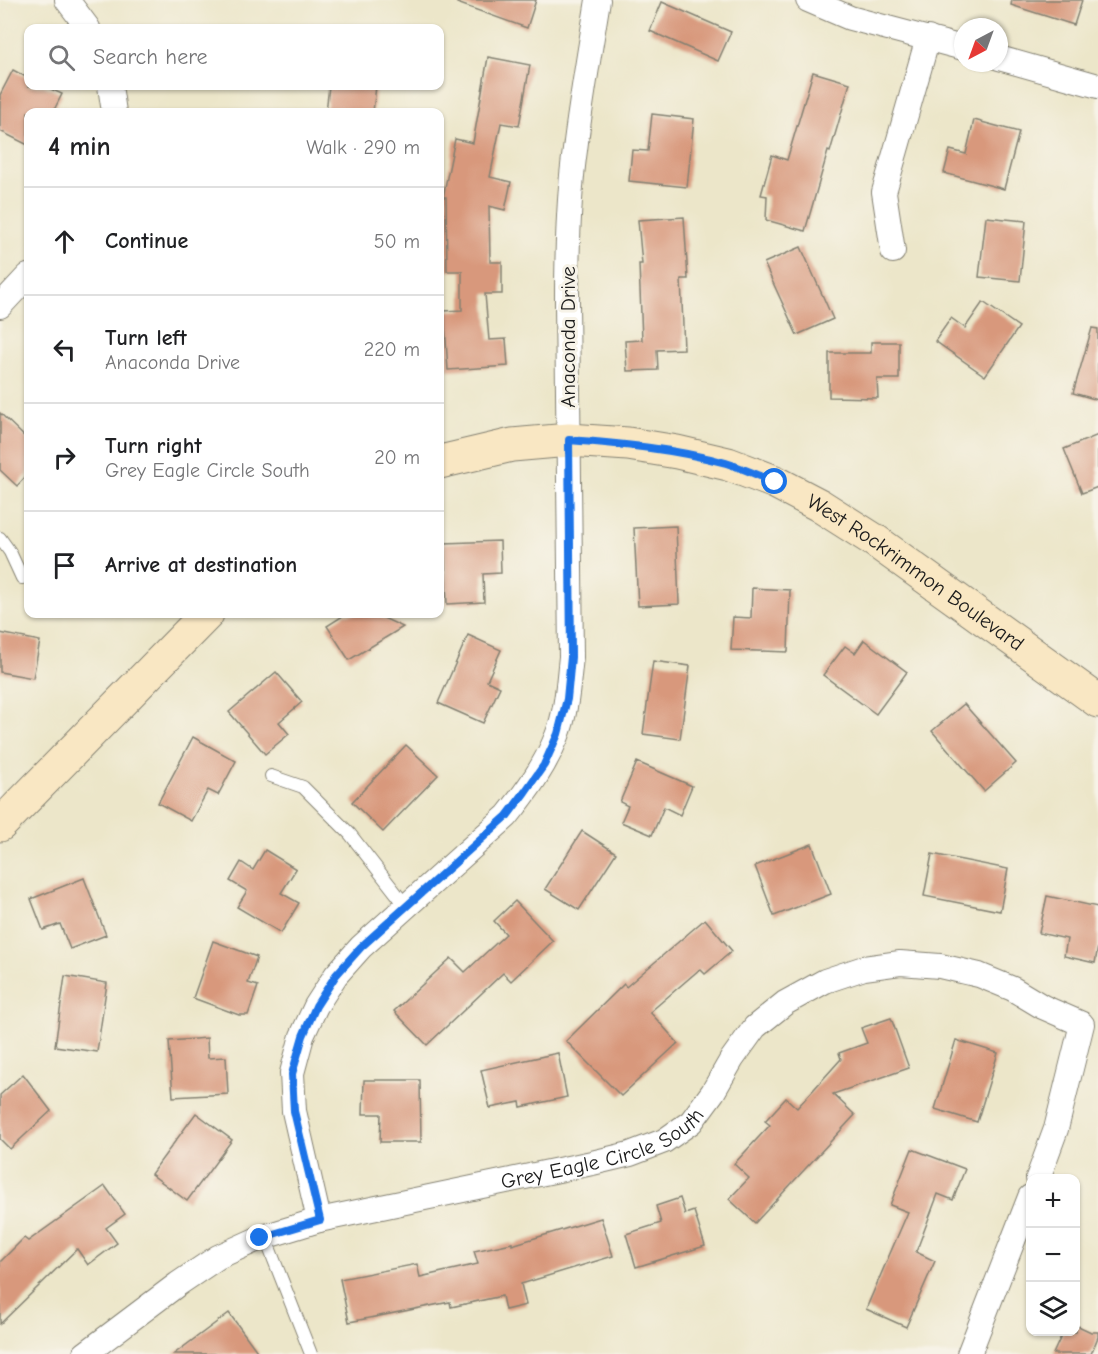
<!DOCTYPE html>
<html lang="en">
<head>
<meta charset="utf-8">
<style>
	:root { --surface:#fff; --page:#f2f2f2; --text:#202124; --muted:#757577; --line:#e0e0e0 }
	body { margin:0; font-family:"Comic Neue",sans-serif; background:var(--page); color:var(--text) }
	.controls { position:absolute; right:18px; bottom:18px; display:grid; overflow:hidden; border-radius:12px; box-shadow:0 2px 4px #0004 }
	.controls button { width:54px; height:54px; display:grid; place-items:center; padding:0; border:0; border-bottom:2px solid var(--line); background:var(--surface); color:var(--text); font:30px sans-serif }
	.compass { position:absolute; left:954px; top:18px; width:54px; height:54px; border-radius:50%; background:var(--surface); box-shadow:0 2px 4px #0004; rotate:221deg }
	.stop { position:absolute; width:18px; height:18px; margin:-14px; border:4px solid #1a73e8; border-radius:50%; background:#fff }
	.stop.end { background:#1a73e8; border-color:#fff; box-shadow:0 2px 6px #0008 }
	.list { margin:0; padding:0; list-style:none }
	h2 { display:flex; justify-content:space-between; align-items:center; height:78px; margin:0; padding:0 24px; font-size:26px }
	h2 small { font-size:20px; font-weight:400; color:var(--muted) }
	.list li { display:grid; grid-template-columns:39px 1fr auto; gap:18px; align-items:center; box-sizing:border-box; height:108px; padding:0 24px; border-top:2px solid var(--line) }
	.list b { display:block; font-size:22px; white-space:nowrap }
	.list p { margin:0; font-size:20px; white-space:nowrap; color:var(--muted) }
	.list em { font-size:20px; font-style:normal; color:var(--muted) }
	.icon { flex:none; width:33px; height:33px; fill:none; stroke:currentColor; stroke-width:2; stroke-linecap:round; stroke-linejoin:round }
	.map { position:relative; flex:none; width:1098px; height:1354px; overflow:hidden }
	.search { position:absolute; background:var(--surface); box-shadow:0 2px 4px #0004; left:24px; top:24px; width:420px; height:66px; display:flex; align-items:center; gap:15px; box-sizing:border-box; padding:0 21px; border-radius:12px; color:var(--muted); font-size:22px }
	.panel { position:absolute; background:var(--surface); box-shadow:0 2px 4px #0004; left:24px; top:108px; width:420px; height:510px; border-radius:12px }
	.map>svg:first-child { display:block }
	.building { fill:#d8987b }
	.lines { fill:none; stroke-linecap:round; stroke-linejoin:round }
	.lane-casing { stroke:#848172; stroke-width:14 }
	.street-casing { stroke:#848172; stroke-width:26 }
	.secondary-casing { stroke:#848172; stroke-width:35 }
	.lane { stroke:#fff; stroke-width:12 }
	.street { stroke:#fff; stroke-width:24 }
	.secondary { stroke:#f9e7c3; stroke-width:33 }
	.route { stroke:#1a73e8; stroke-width:8 }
	.labels { text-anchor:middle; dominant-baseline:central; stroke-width:6; stroke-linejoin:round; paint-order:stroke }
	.street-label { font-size:21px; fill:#1c1c1c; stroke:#f7f3e8 }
</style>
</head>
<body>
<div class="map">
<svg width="1098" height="1354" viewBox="0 0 1098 1354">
	<rect width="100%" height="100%" fill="#f7f3e8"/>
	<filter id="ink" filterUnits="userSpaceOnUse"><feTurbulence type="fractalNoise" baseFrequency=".0167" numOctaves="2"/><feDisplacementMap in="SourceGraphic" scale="12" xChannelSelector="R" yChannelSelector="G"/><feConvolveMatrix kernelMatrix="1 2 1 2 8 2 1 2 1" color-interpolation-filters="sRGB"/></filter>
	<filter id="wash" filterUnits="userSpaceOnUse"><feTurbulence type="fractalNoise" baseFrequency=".008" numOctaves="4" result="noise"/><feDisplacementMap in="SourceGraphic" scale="24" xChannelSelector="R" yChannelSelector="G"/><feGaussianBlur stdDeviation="1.35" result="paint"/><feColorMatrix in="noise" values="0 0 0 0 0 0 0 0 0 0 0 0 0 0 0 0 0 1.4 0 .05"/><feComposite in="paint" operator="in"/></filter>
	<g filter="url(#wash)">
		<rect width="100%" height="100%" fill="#ece6c9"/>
		<g id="blocks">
			<g class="building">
				<polygon points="457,0 536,0 527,28 457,3"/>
				<polygon points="1012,0 1082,0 1074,25 1011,5"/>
				<polygon points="662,2 731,32 718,61 650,31"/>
				<polygon points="488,57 530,65 519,126 501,123 490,177 511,182 505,210 489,206 490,262 502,262 502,294 485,294 489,340 506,339 508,366 448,370 444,311 462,310 462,271 447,271 446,197 443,197 455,139 473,143"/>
				<polygon points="13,70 28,78 28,86 44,86 62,94 53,112 28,112 28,145 0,131 0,95"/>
				<polygon points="813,72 850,83 830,152 828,151 805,231 766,220 767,196 761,195 772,155 787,160"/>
				<polygon points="329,86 376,86 373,112 326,112"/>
				<polygon points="652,114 694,119 687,187 629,181 632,150 648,151"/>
				<polygon points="974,120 1019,132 1004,189 944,173 950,150 966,154"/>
				<polygon points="684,217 688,279 681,279 684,349 657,350 658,370 627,371 625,341 642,340 639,264 642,264 638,220"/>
				<polygon points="986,217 1026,221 1020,281 979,277"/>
				<polygon points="801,247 833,319 797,335 764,263"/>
				<polygon points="983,302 1019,327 985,376 935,341 951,318 965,328"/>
				<polygon points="1092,328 1098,329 1098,400 1073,393"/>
				<polygon points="871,342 899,342 899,379 877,379 878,398 829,397 829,353 871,353"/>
				<polygon points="0,413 28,440 28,474 17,486 0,470"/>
				<polygon points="1098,435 1098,487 1082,493 1064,449"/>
				<polygon points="676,526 679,604 638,606 634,528"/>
				<polygon points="500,541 501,573 483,574 484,602 447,604 444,543"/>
				<polygon points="752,588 790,590 788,652 731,650 733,617 751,618"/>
				<polygon points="346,614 375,614 403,627 349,660 327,626"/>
				<polygon points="0,633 40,641 33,678 0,672"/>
				<polygon points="468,635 501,650 487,681 500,687 483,723 438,703"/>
				<polygon points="864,640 907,672 876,714 823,675 845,646 855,653"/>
				<polygon points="653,661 690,666 680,739 643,734"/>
				<polygon points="276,672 302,702 279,722 289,734 265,754 229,712"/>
				<polygon points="964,704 1016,763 984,791 932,731"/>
				<polygon points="193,737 236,761 218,795 208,790 191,821 158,803"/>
				<polygon points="406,745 438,775 383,832 352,802"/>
				<polygon points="637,762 692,786 680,815 664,807 652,835 621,822 628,806 620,802"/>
				<polygon points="582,831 616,853 579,910 545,889"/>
				<polygon points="812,844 831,894 774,916 755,866"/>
				<polygon points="265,850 296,869 281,893 299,903 281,933 237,907 247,891 230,881 241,862 253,870"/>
				<polygon points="932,854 1008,869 1000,911 924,896"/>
				<polygon points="84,878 106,935 70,949 60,924 43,930 31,899"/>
				<polygon points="1047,896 1098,907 1098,947 1095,963 1064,956 1067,939 1039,933"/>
				<polygon points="515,901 553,941 511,981 503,973 427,1045 394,1011 451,958 465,972 506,934 494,921"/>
				<polygon points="705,919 732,951 705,974 700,969 650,1012 678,1043 621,1096 566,1041 624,984 626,987"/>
				<polygon points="213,941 257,957 248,983 258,986 248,1015 239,1015 193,998"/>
				<polygon points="65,976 107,983 97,1052 55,1046"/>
				<polygon points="891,1018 909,1068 833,1094 855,1115 755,1223 729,1199 749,1178 734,1164 770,1125 765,1121 786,1098 797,1108 841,1059 839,1053 867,1043 861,1028"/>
				<polygon points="207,1038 208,1058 226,1057 228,1094 173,1097 169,1041"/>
				<polygon points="956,1040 998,1053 977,1122 935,1109"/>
				<polygon points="558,1053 567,1097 521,1107 520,1102 490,1108 481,1070"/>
				<polygon points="23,1074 51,1111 10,1149 0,1139 0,1095"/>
				<polygon points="364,1080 420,1080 421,1142 380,1142 381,1114 363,1114"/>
				<polygon points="196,1113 232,1140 187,1201 151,1174"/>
				<polygon points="912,1149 965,1169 953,1200 938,1194 916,1252 935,1261 906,1327 866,1309 908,1212 890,1205"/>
				<polygon points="105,1186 125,1214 106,1228 117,1243 88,1265 77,1249 0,1324 0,1262 24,1238 28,1241"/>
				<polygon points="680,1198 685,1214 694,1211 705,1246 636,1267 626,1234 661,1223 656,1206"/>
				<polygon points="601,1218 613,1256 521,1284 526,1305 505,1310 502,1296 451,1307 450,1302 349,1322 340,1279 417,1264 420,1277 478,1264 474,1251 512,1243 512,1245"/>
				<polygon points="229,1313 259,1354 174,1354"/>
				<polygon points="1076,1325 1091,1332 1098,1332 1098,1337 1091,1354 1053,1354 1063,1332 1076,1332"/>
			</g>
		</g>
	</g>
	<g filter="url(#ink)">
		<use href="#blocks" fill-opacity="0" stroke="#848172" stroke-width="1.5"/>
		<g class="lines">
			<defs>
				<g id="lane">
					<polyline points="0,538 10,552 22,578"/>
					<polyline points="271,776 303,787 350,834 406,906"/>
					<polyline points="265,1237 311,1354"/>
				</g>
				<g id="street">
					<polyline points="67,0 88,28"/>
					<polyline points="808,0 850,18 963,48"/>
					<polyline points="999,58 1098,86"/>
					<polyline points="110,86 114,112"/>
					<polyline points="893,251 884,192 928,38"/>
					<polyline points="0,306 28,276"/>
					<path d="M319,1220L294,1111L292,1073L302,1036L316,1006L336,975L361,947L507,816C527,791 545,766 557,736C567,711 568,683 571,657L567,302C567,251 568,200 575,150C581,100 590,50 598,0"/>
					<path id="s1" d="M85,1354L178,1284L218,1257L260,1238L319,1220L592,1163L630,1154L664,1141L691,1122L713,1092L732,1059L755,1027L785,1003L825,981L864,968L900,963L940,966L979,975L1013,989L1043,1007L1082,1024L1056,1129L1038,1178"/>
					<polyline points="969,1354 1030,1197"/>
				</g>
				<g id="secondary">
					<path id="s2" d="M440,462L512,445L569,440L628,444L677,452L728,464L775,482L819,505L874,540L1098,701"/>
					<polyline points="0,825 207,614"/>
				</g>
			</defs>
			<use href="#lane" class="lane-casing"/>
			<use href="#street" class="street-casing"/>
			<use href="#secondary" class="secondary-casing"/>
			<use href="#lane" class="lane"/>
			<use href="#street" class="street"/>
			<use href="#secondary" class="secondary"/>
		</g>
	</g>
	<g class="lines" filter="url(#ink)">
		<path class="route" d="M260,1238L320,1220L294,1111L292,1074L303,1036L316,1006L336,975L361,947L507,816L525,792L544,765L558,734L567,699L571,657L569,440C622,444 675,449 726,463C743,468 759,476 775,482"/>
	</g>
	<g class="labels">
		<g class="street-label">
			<text transform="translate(568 337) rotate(-90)">Anaconda Drive</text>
			<text stroke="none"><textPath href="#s2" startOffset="510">West Rockrimmon Boulevard</textPath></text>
			<text stroke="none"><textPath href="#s1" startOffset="566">Grey Eagle Circle South</textPath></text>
		</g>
	</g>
</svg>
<div class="controls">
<button>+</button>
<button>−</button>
<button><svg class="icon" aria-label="layers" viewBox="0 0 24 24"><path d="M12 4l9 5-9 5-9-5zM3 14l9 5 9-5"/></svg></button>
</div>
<svg class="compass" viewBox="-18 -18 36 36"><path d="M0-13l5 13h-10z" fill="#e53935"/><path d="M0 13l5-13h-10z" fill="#757577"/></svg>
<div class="stop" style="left:775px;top:482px"></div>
<div class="stop end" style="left:260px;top:1238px"></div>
<div class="search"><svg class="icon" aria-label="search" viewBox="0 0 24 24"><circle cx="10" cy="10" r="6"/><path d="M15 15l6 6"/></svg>Search here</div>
<section class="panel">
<h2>4 min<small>Walk · 290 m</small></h2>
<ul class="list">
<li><svg class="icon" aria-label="ahead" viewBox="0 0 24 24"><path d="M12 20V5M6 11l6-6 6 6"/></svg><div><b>Continue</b></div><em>50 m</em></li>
<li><svg class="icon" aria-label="left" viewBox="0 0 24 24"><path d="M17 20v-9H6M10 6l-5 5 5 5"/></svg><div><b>Turn left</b><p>Anaconda Drive</p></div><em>220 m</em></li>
<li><svg class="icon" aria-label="right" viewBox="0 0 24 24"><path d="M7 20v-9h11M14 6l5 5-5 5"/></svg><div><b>Turn right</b><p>Grey Eagle Circle South</p></div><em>20 m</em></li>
<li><svg class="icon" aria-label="arrive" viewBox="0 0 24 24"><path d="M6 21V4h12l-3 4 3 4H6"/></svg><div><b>Arrive at destination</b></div></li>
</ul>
</section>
</div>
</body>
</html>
